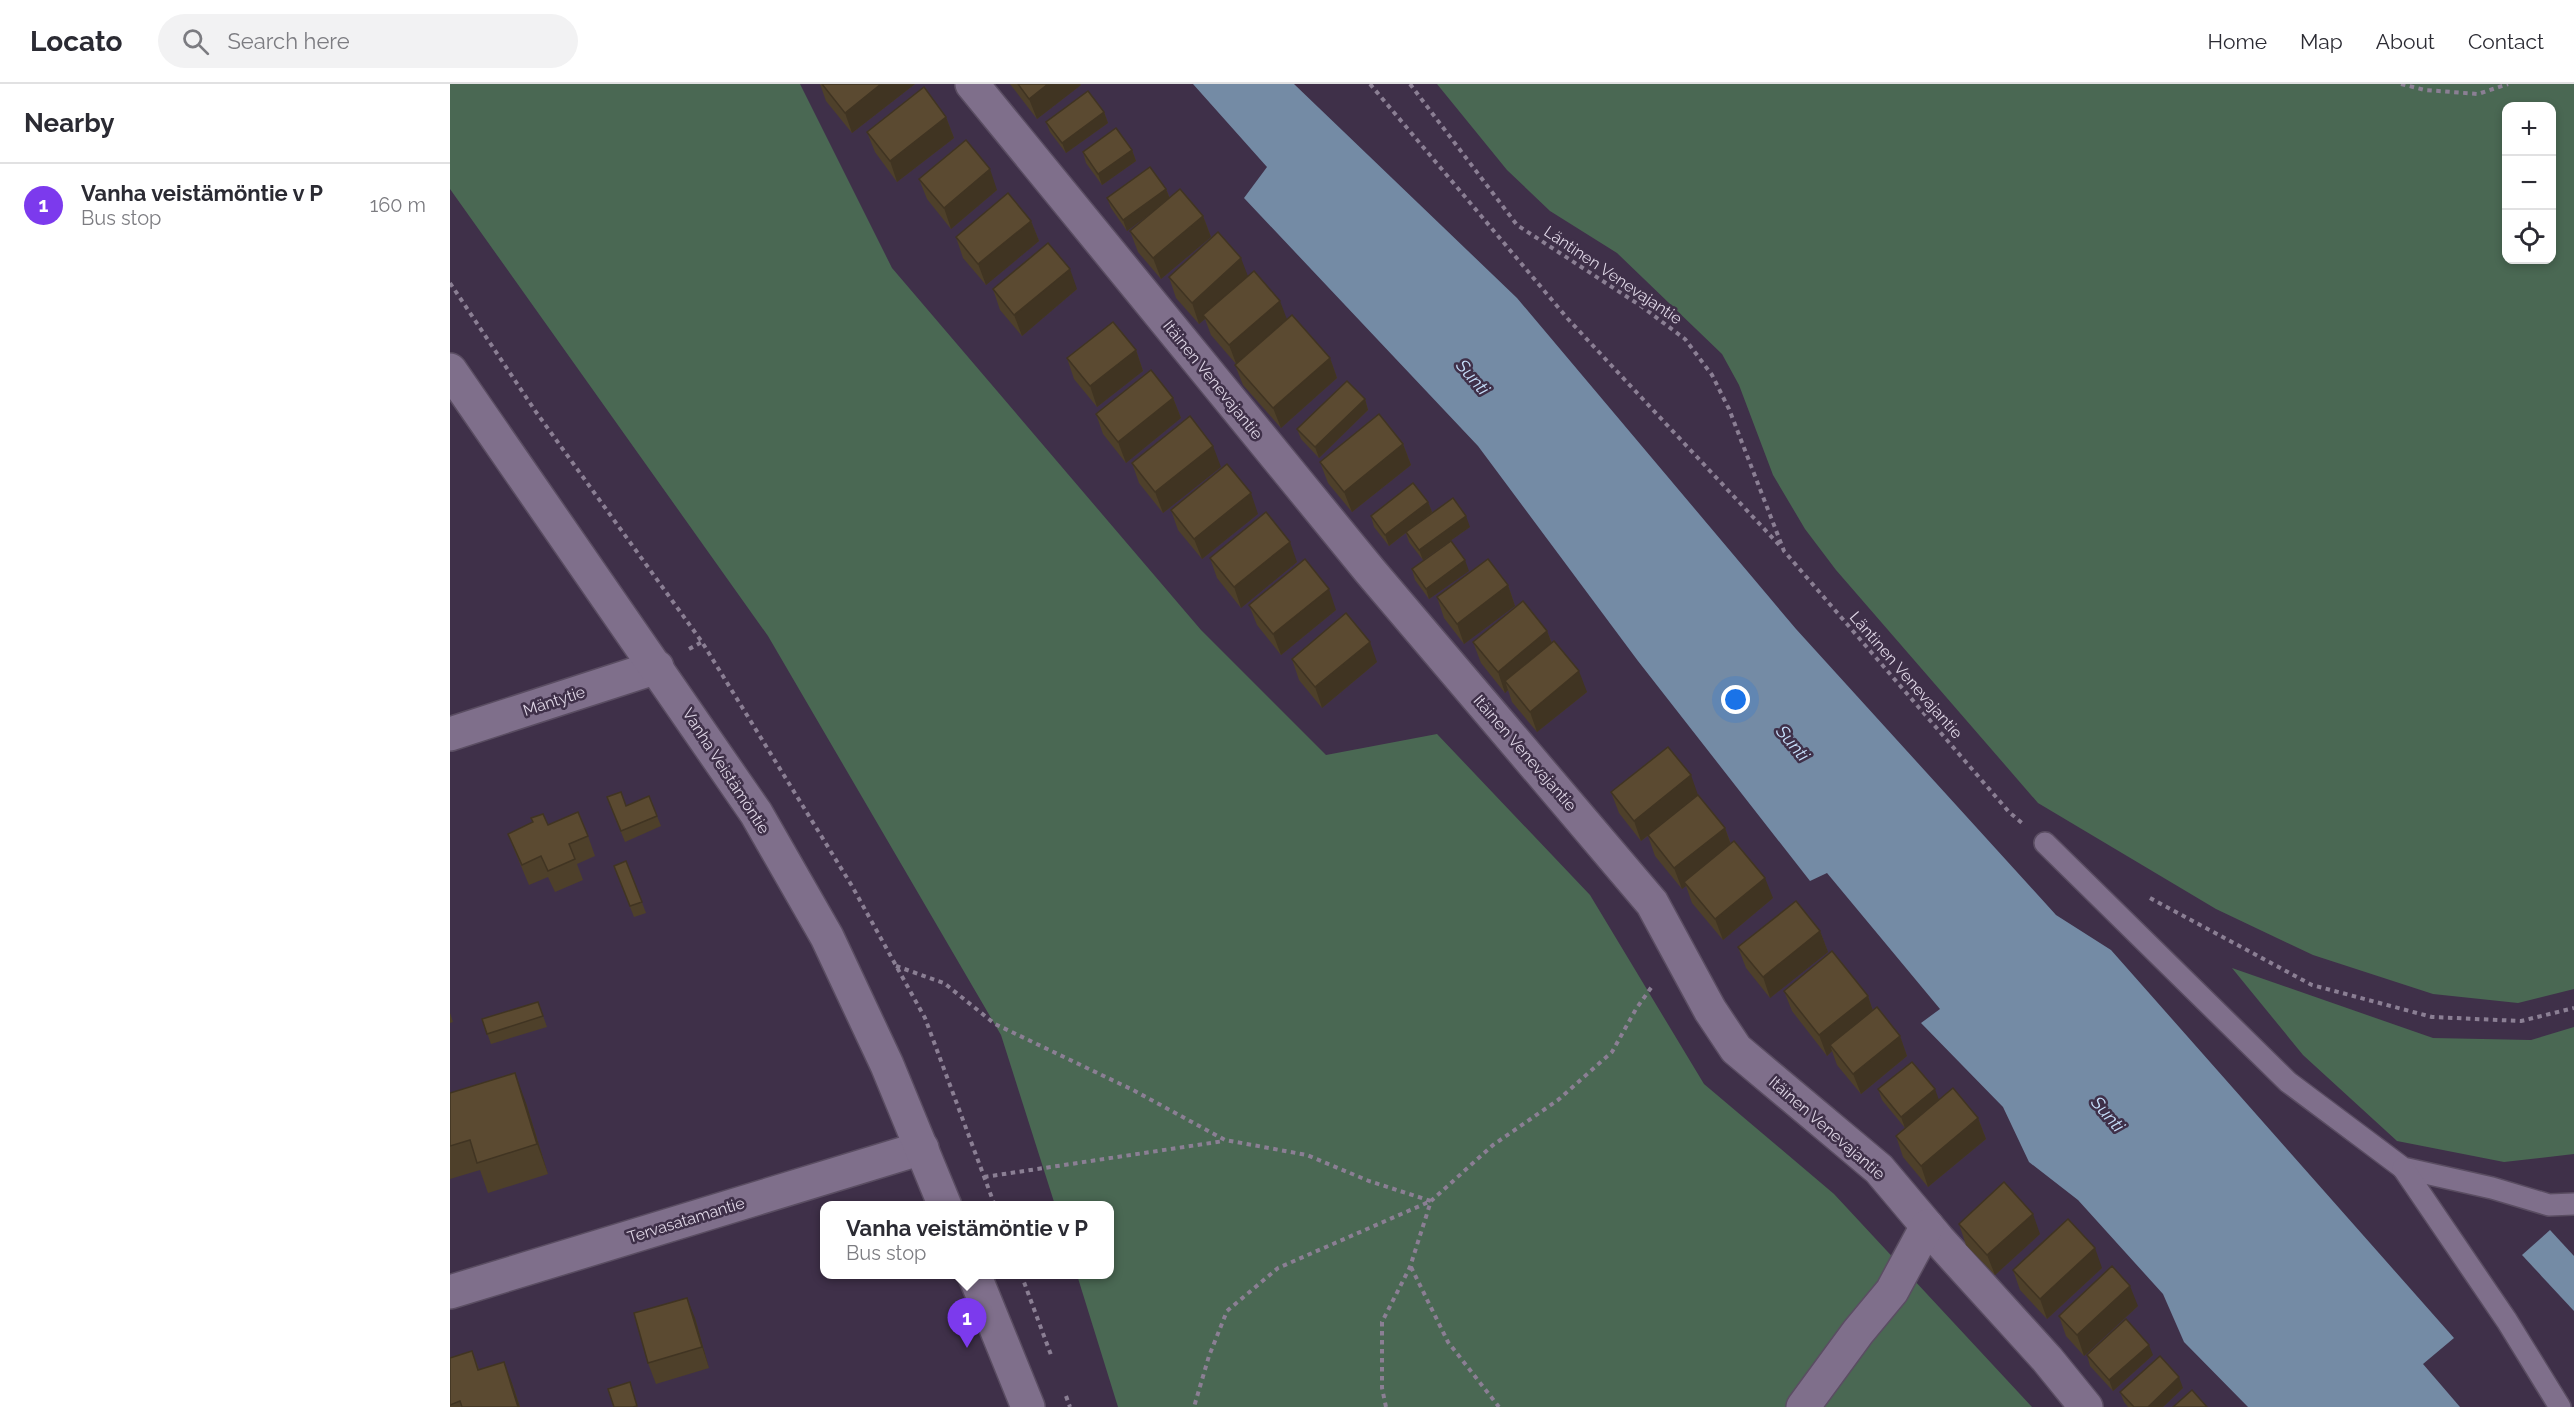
<!DOCTYPE html>
<html lang="en">
<head>
<meta charset="utf-8">
<style>
	:root { --surface:#fff; --page:#f2f2f3; --text:#2b2b33; --muted:#7c7c81; --line:#e1e1e2; --accent:#7c3aed }
	body { margin:0; font-family:Raleway,sans-serif; background:var(--page); color:var(--text) }
	.controls { position:absolute; right:18px; top:18px; display:grid; overflow:hidden; border-radius:12px; box-shadow:0 3px 9px #0003 }
	.controls button { width:54px; height:54px; display:grid; place-items:center; padding:0; border:0; border-bottom:2px solid var(--line); background:var(--surface); color:var(--text); font:30px sans-serif }
	.you { position:absolute; left:1286px; top:616px; width:21px; height:21px; margin:-15px; border:4px solid #fff; border-radius:50%; background:#1a73e8; box-shadow:0 0 0 9px #1a73e833 }
	.badge { display:grid; place-items:center; width:39px; height:39px; border-radius:50%; background:var(--accent); color:#fff; font-size:20px; font-weight:700 }
	.pin { position:absolute; translate:-50% -50px; filter:drop-shadow(0 2px 3px #0008) }
	.pin::after { content:''; position:absolute; top:32px; width:21px; height:18px; background:inherit; clip-path:polygon(0 0,100% 0,50% 100%) }
	.popup { position:absolute; left:370px; top:1117px; width:294px; height:78px; box-sizing:border-box; display:grid; place-content:center; border-radius:12px; background:var(--surface); filter:drop-shadow(0 2px 4px #0005); font-size:20px; white-space:nowrap; color:var(--muted) }
	.popup b { font-size:22px; color:var(--text) }
	.popup::after { content:''; position:absolute; left:50%; top:100%; margin-left:-12px; border:12px solid transparent; border-top-color:var(--surface) }
	.list { margin:0; padding:0; list-style:none }
	h2 { display:flex; justify-content:space-between; align-items:center; height:78px; margin:0; padding:0 24px; font-size:26px }
	h2 small { font-size:20px; font-weight:400; color:var(--muted) }
	.list li { display:grid; grid-template-columns:39px 1fr auto; gap:18px; align-items:center; box-sizing:border-box; height:84px; padding:0 24px; border-top:2px solid var(--line) }
	.list b { display:block; font-size:22px; white-space:nowrap }
	.list p { margin:0; font-size:20px; white-space:nowrap; color:var(--muted) }
	.list em { font-size:20px; font-style:normal; color:var(--muted) }
	.icon { flex:none; width:33px; height:33px; fill:none; stroke:currentColor; stroke-width:2; stroke-linecap:round; stroke-linejoin:round }
	.map { position:relative; flex:none; width:2124px; height:1323px; overflow:hidden }
	header { display:flex; align-items:center; gap:36px; box-sizing:border-box; height:84px; padding:0 30px; background:var(--surface); border-bottom:2px solid var(--line) }
	header strong { font-size:28px }
	nav { display:flex; gap:33px; margin-inline-start:auto; font-size:21px }
	.search { width:420px; height:54px; background:var(--page); display:flex; align-items:center; gap:15px; box-sizing:border-box; padding:0 21px; border-radius:33px; color:var(--muted); font-size:22px }
	main { display:flex }
	aside { flex:1; background:var(--surface) }
	.map>svg:first-child { display:block }
	.forest { fill:#4a6853; fill-rule:evenodd }
	.water { fill:#748ba5 }
	.lines { fill:none; stroke-linecap:round; stroke-linejoin:round }
	.service-casing { stroke:#5a4d62; stroke-width:24 }
	.minor-casing { stroke:#5a4d62; stroke-width:36 }
	.tertiary-casing { stroke:#5a4d62; stroke-width:36 }
	.path { stroke:#8b7f94; stroke-width:4; stroke-dasharray:4.5 4.5; stroke-linecap:butt }
	.service { stroke:#7f6f8b; stroke-width:21 }
	.minor { stroke:#7f6f8b; stroke-width:33 }
	.tertiary { stroke:#7f6f8b; stroke-width:33 }
	.wall { fill:#4e402a }
	.shaded-wall { fill:#403422 }
	.building { fill:#5b4a31; stroke:#403422; stroke-width:1.5 }
	.labels { text-anchor:middle; dominant-baseline:central; stroke-width:5; stroke-linejoin:round; paint-order:stroke }
	.street-label { font-size:16px; fill:#dfd6e6; stroke:#3f3049 }
	.water-label { font-size:18px; font-style:italic; fill:#c6defa; stroke:#3f3049 }
</style>
</head>
<body>
<header>
<strong>Locato</strong>
<div class="search"><svg class="icon" aria-label="search" viewBox="0 0 24 24"><circle cx="10" cy="10" r="6"/><path d="M15 15l6 6"/></svg>Search here</div>
<nav><a>Home</a><a>Map</a><a>About</a><a>Contact</a></nav>
</header>
<main>
<aside>
<h2>Nearby<small></small></h2>
<ul class="list">
<li><span class="badge">1</span><div><b>Vanha veistämöntie v P</b><p>Bus stop</p></div><em>160 m</em></li>
</ul>
</aside>
<div class="map">
<svg width="2124" height="1323" viewBox="0 0 2124 1323">
	<rect width="100%" height="100%" fill="#3f3049"/>
	<g class="forest">
		<polygon points="0,0 350,0 442,184 751,546 876,671 987,650 1140,811 1254,1000 1384,1110 1582,1323 668,1323 627,1191 660,1190 660,1122 605,1121 551,951 318,552 0,105"/>
		<path d="M987,0H2124V905L2068,919L1983,910L1863,871L1766,825L1588,719L1386,486L1355,445L1323,391L1289,301L1272,270L1167,169L1100,127L1057,86ZM2056,22H2102V176H2056Z"/>
		<polygon points="1782,884 1983,954 2081,956 2124,943 2124,1070 2054,1078 1947,1057 1853,971"/>
	</g>
	<g class="water">
		<polygon points="743,0 844,0 1067,214 1346,545 1606,831 1661,866 2004,1254 1973,1280 2010,1323 1798,1323 1734,1258 1713,1210 1628,1116 1579,1078 1553,1023 1471,939 1490,925 1377,789 1360,797 1188,577 1028,362 794,114 817,83"/>
		<polygon points="2100,1146 2124,1172 2124,1227 2072,1171"/>
	</g>
	<g class="lines">
		<defs>
			<g id="service">
				<polyline points="1595,759 1838,998 1953,1084 2042,1104 2099,1121 2124,1120"/>
				<polyline points="1953,1084 2057,1237 2110,1323"/>
			</g>
			<g id="minor">
				<polyline points="522,0 920,487 1202,819 1260,926 1286,965 1429,1085 1488,1155 1597,1275 1636,1323"/>
				<polyline points="0,650 207,583"/>
				<polyline points="0,1208 472,1064"/>
				<polyline points="1353,1323 1408,1248 1442,1207 1477,1142"/>
			</g>
			<g id="tertiary">
				<polyline points="0,286 306,729 377,853 437,981 495,1122"/>
				<polyline points="524,1190 578,1323"/>
			</g>
		</defs>
		<use href="#service" class="service-casing"/>
		<use href="#minor" class="minor-casing"/>
		<use href="#tertiary" class="tertiary-casing"/>
		<g class="path">
			<polyline points="920,0 1118,235 1332,464"/>
			<polyline points="960,0 1067,141 1191,222 1235,255 1262,291 1279,325 1334,467 1559,728 1572,739"/>
			<polyline points="1951,0 1975,6 2028,10 2058,0"/>
			<polyline points="0,199 86,328 252,558 402,802 475,934 545,1122"/>
			<polyline points="239,565 252,558"/>
			<polyline points="1700,814 1862,901 1982,933 2071,937 2124,924"/>
			<polyline points="446,882 494,899 545,940 683,1006 775,1056 857,1071 919,1097 981,1117 828,1184 777,1227 759,1272 744,1323"/>
			<polyline points="534,1093 774,1057"/>
			<polyline points="961,1183 998,1258 1049,1323"/>
			<polyline points="571,1190 601,1271"/>
			<polyline points="616,1312 620,1323"/>
			<polyline points="936,1323 932,1304 932,1238 960,1183 981,1117 1043,1061 1108,1016 1162,968 1186,925 1203,901"/>
		</g>
		<use href="#service" class="service"/>
		<use href="#minor" class="minor"/>
		<use href="#tertiary" class="tertiary"/>
	</g>
	<g class="wall">
		<polygon points="370,0 465,0 402,49 376,17"/>
		<polygon points="560,0 630,0 631,1 587,35"/>
		<polygon points="654,28 658,39 616,69 600,48 596,38"/>
		<polygon points="496,33 504,54 447,98 425,68 417,48"/>
		<polygon points="682,66 686,77 652,101 636,79 633,68"/>
		<polygon points="469,95 547,106 501,145 477,115"/>
		<polygon points="716,105 720,114 753,132 761,153 711,195 688,168 680,147 705,126 677,147 661,124 657,114"/>
		<polygon points="581,137 589,157 536,201 513,174 506,153"/>
		<polygon points="798,192 836,235 880,274 887,294 831,344 793,301 785,281 786,280 761,251 755,235 749,240 726,214 719,193"/>
		<polygon points="543,205 627,205 572,252 550,226"/>
		<polygon points="686,266 693,287 647,323 624,295 617,274"/>
		<polygon points="723,314 731,334 676,379 653,350 646,330"/>
		<polygon points="915,315 918,326 869,374 851,355 847,345"/>
		<polygon points="953,360 961,381 902,428 878,399 870,378"/>
		<polygon points="682,379 771,383 713,429 689,399"/>
		<polygon points="978,418 982,428 1020,443 973,476 959,458 956,449 939,462 924,443 921,432"/>
		<polygon points="721,426 808,430 752,475 728,446"/>
		<polygon points="760,474 847,478 791,524 767,494"/>
		<polygon points="962,485 1019,487 979,515 965,496"/>
		<polygon points="1058,501 1065,522 1014,560 994,534 987,513"/>
		<polygon points="799,521 886,526 831,571 807,541"/>
		<polygon points="1097,547 1102,559 1137,608 1087,648 1062,618 1058,606 1055,609 1031,579 1023,558"/>
		<polygon points="842,575 927,578 872,624 849,596"/>
		<polygon points="1161,708 1248,711 1275,744 1281,760 1323,814 1273,856 1242,819 1236,802 1232,805 1205,772 1198,752 1191,757 1169,729"/>
		<polygon points="157,713 176,722 207,732 211,742 175,758"/>
		<polygon points="98,741 138,752 145,772 127,780 133,796 105,808 98,793 79,801 66,770 58,750"/>
		<polygon points="176,777 196,829 184,833 164,782"/>
		<polygon points="1370,847 1378,868 1320,914 1296,884 1288,863"/>
		<polygon points="1334,907 1418,912 1423,927 1450,952 1457,972 1411,1010 1387,981 1382,967 1377,972 1342,927"/>
		<polygon points="88,918 97,943 41,960 32,935"/>
		<polygon points="0,929 3,938 0,939"/>
		<polygon points="1428,1005 1489,1016 1455,1044 1432,1016"/>
		<polygon points="0,1009 76,1019 98,1090 38,1109 30,1086 0,1095"/>
		<polygon points="1528,1034 1536,1055 1478,1103 1453,1073 1446,1052"/>
		<polygon points="1509,1140 1590,1150 1545,1191 1516,1161"/>
		<polygon points="1652,1184 1597,1235 1570,1206 1563,1186"/>
		<polygon points="1688,1222 1634,1272 1616,1252 1609,1232"/>
		<polygon points="245,1234 259,1284 206,1300 198,1279"/>
		<polygon points="22,1267 29,1285 62,1299 70,1323 0,1323 0,1274"/>
		<polygon points="1637,1271 1703,1271 1663,1307 1640,1282"/>
		<polygon points="1733,1304 1713,1323 1678,1323 1674,1318 1670,1308"/>
	</g>
	<g class="shaded-wall">
		<polygon points="431,0 465,0 402,49 395,29"/>
		<polygon points="598,0 630,0 631,1 587,35 579,15"/>
		<polygon points="654,28 658,39 616,69 612,59"/>
		<polygon points="496,33 504,54 447,98 440,77"/>
		<polygon points="682,66 686,77 652,101 648,90"/>
		<polygon points="540,85 547,106 501,145 494,124"/>
		<polygon points="716,105 720,115 677,147 673,136"/>
		<polygon points="753,132 761,153 711,195 703,174"/>
		<polygon points="581,137 589,157 536,201 528,180"/>
		<polygon points="791,174 799,195 753,231 755,235 749,240 742,219"/>
		<polygon points="620,185 627,205 572,252 564,231"/>
		<polygon points="830,217 838,238 787,282 779,261"/>
		<polygon points="686,266 693,287 647,323 640,302"/>
		<polygon points="880,274 887,294 831,344 823,324"/>
		<polygon points="723,314 731,334 676,379 668,358"/>
		<polygon points="915,315 918,326 869,374 865,363"/>
		<polygon points="953,360 961,381 902,428 894,408"/>
		<polygon points="763,362 771,383 713,429 705,408"/>
		<polygon points="801,409 808,430 752,475 744,455"/>
		<polygon points="978,418 982,428 939,462 935,451"/>
		<polygon points="1016,432 1020,443 973,476 969,466"/>
		<polygon points="840,458 847,478 791,524 784,503"/>
		<polygon points="1015,476 1019,487 979,515 976,505"/>
		<polygon points="1058,501 1065,522 1014,560 1007,540"/>
		<polygon points="879,505 886,526 831,571 823,550"/>
		<polygon points="1097,547 1105,568 1055,597 1058,606 1055,609 1048,588"/>
		<polygon points="920,558 927,578 872,624 865,603"/>
		<polygon points="1129,587 1137,608 1087,648 1080,628"/>
		<polygon points="1241,691 1248,711 1191,757 1184,737"/>
		<polygon points="1275,744 1282,764 1234,798 1236,802 1232,805 1224,784"/>
		<polygon points="1315,794 1323,814 1273,856 1265,835"/>
		<polygon points="1370,847 1378,868 1320,914 1313,893"/>
		<polygon points="1418,912 1425,933 1380,961 1382,967 1377,972 1369,951"/>
		<polygon points="1450,952 1457,972 1411,1010 1403,990"/>
		<polygon points="65,989 76,1019 98,1090 87,1060"/>
		<polygon points="1485,1005 1489,1016 1455,1044 1451,1033"/>
		<polygon points="1528,1034 1536,1055 1478,1103 1471,1082"/>
		<polygon points="1583,1130 1590,1150 1545,1191 1537,1171"/>
		<polygon points="1645,1164 1652,1184 1597,1235 1590,1215"/>
		<polygon points="1680,1202 1688,1222 1634,1272 1627,1251"/>
		<polygon points="237,1214 245,1234 259,1284 252,1263"/>
		<polygon points="1699,1261 1703,1271 1663,1307 1659,1296"/>
		<polygon points="54,1278 62,1299 70,1323 68,1323"/>
		<polygon points="1729,1293 1733,1304 1713,1323 1698,1323"/>
	</g>
	<g class="building">
		<polygon points="372,0 431,0 395,29"/>
		<polygon points="568,0 598,0 579,15"/>
		<polygon points="474,3 496,33 440,77 417,48"/>
		<polygon points="638,7 654,28 612,59 596,38"/>
		<polygon points="666,44 682,66 648,90 633,68"/>
		<polygon points="516,56 540,85 494,124 469,95"/>
		<polygon points="700,83 716,105 673,136 657,114"/>
		<polygon points="730,105 753,132 703,174 680,147"/>
		<polygon points="558,109 581,137 528,180 506,153"/>
		<polygon points="768,148 791,174 742,219 719,193"/>
		<polygon points="598,159 620,185 564,231 543,205"/>
		<polygon points="804,187 830,217 779,261 753,231"/>
		<polygon points="842,231 880,274 823,324 785,281"/>
		<polygon points="663,238 686,266 640,302 617,274"/>
		<polygon points="701,286 723,314 668,358 646,330"/>
		<polygon points="897,297 915,315 865,363 847,345"/>
		<polygon points="929,330 953,360 894,408 870,378"/>
		<polygon points="740,332 763,362 705,408 682,379"/>
		<polygon points="777,380 801,409 744,455 721,426"/>
		<polygon points="963,399 978,418 935,451 921,432"/>
		<polygon points="1003,414 1016,432 969,466 956,448"/>
		<polygon points="816,428 840,458 784,503 760,474"/>
		<polygon points="1001,457 1015,476 976,505 962,485"/>
		<polygon points="855,475 879,505 823,550 799,521"/>
		<polygon points="1038,475 1058,501 1007,540 987,513"/>
		<polygon points="1073,517 1097,547 1048,588 1023,558"/>
		<polygon points="896,529 920,558 865,603 842,575"/>
		<polygon points="1104,557 1129,587 1080,628 1055,597"/>
		<polygon points="1218,663 1241,691 1184,737 1161,708"/>
		<polygon points="171,708 176,722 199,712 207,732 171,747 157,713"/>
		<polygon points="1248,711 1275,744 1224,784 1198,751"/>
		<polygon points="128,728 138,752 119,760 125,775 98,787 91,772 72,781 58,750 83,738 81,734 93,730 98,741"/>
		<polygon points="1284,757 1315,794 1265,835 1234,798"/>
		<polygon points="176,777 192,818 180,822 164,782"/>
		<polygon points="1346,817 1370,847 1313,893 1288,863"/>
		<polygon points="1382,867 1418,912 1369,951 1334,907"/>
		<polygon points="88,918 93,932 37,950 32,935"/>
		<polygon points="1427,923 1450,952 1403,990 1380,961"/>
		<polygon points="1462,978 1485,1005 1451,1033 1428,1005"/>
		<polygon points="65,989 87,1060 27,1079 20,1056 0,1062 0,1009"/>
		<polygon points="1503,1004 1528,1034 1471,1082 1446,1052"/>
		<polygon points="1554,1098 1583,1130 1537,1171 1509,1140"/>
		<polygon points="1618,1135 1645,1164 1590,1215 1563,1186"/>
		<polygon points="1662,1182 1680,1202 1627,1251 1609,1232"/>
		<polygon points="237,1214 252,1263 198,1279 184,1229"/>
		<polygon points="1676,1235 1699,1261 1659,1296 1637,1271"/>
		<polygon points="22,1267 28,1286 54,1278 68,1323 12,1323 10,1317 0,1321 0,1274"/>
		<polygon points="1710,1272 1729,1293 1698,1323 1684,1323 1670,1308"/>
		<polygon points="180,1298 187,1322 183,1323 164,1323 158,1305"/>
		<polygon points="1742,1306 1757,1323 1723,1323"/>
	</g>
	<g class="labels">
		<g class="street-label">
			<text transform="translate(1163 191) rotate(34)">Läntinen Venevajantie</text>
			<text transform="translate(763 296) rotate(51)">Itäinen Venevajantie</text>
			<text transform="translate(1456 591) rotate(49)">Läntinen Venevajantie</text>
			<text transform="translate(104 617) rotate(-18)">Mäntytie</text>
			<text transform="translate(1075 669) rotate(49)">Itäinen Venevajantie</text>
			<text transform="translate(276 687) rotate(57)">Vanha Veistämöntie</text>
			<text transform="translate(1377 1044) rotate(41)">Itäinen Venevajantie</text>
			<text transform="translate(236 1136) rotate(-17)">Tervasatamantie</text>
		</g>
		<g class="water-label">
			<text transform="translate(1023 293) rotate(49)">Sunti</text>
			<text transform="translate(1343 659) rotate(50)">Sunti</text>
			<text transform="translate(1658 1030) rotate(49)">Sunti</text>
		</g>
	</g>
</svg>
<div class="controls">
<button>+</button>
<button>−</button>
<button><svg class="icon" aria-label="locate" viewBox="0 0 24 24"><circle cx="12" cy="12" r="6"/><path d="M12 2v4M12 18v4M2 12h4M18 12h4"/></svg></button>
</div>
<div class="you"></div>
<div class="pin badge" style="left:517px;top:1264px">1</div>
<div class="popup"><b>Vanha veistämöntie v P</b>Bus stop</div>
</div>
</main>
</body>
</html>
